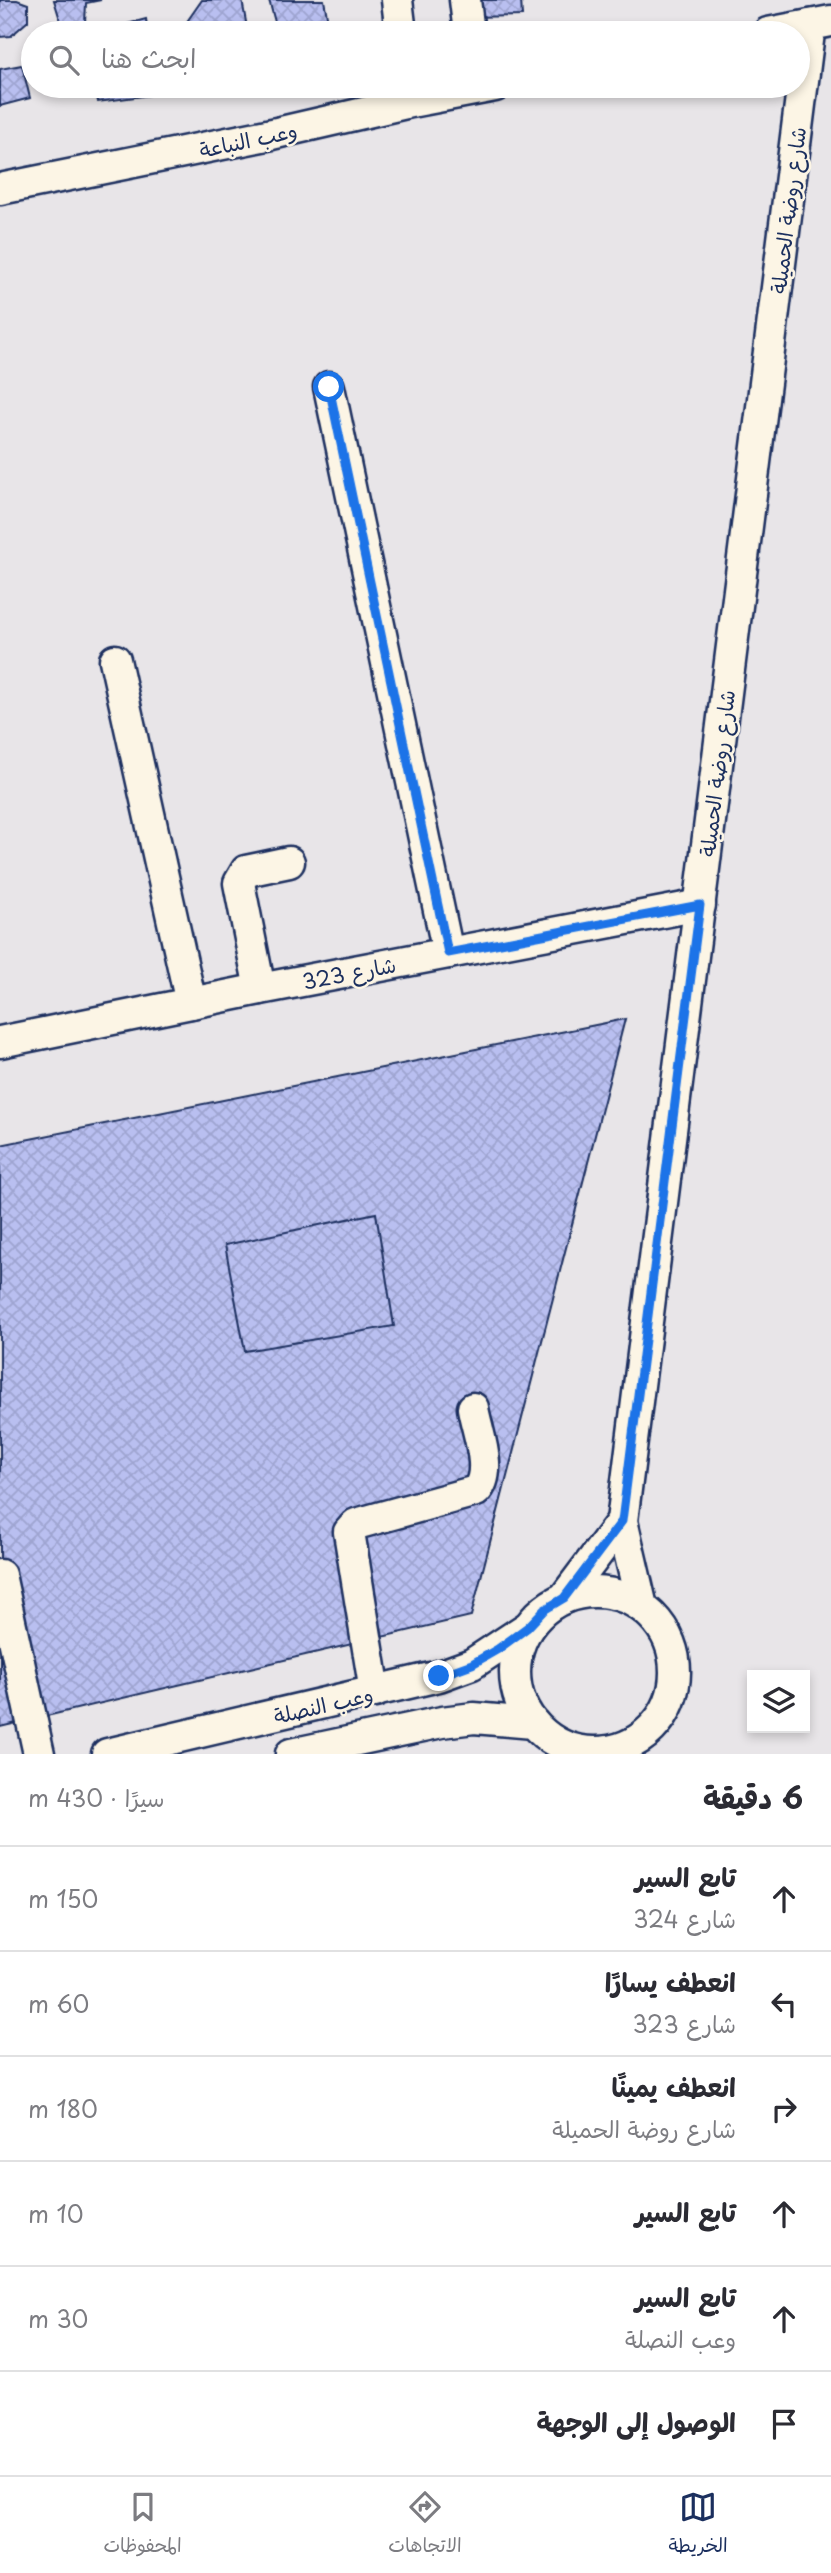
<!DOCTYPE html>
<html lang="ar">
<head>
<meta charset="utf-8">
<style>
	:root { --surface:#fff; --page:#f7f7f7; --text:#2b2b33; --muted:#7c7c81; --line:#e1e1e2; --accent:#1b2f5e }
	body { margin:0; font-family:"Playpen Sans","Playpen Sans Arabic",sans-serif; background:var(--page); color:var(--text); direction:rtl }
	.controls { position:absolute; right:21px; bottom:21px; display:grid; overflow:hidden; border-radius:0px; box-shadow:0 4px 10px #0003 }
	.controls button { width:63px; height:63px; display:grid; place-items:center; padding:0; border:0; border-bottom:2px solid var(--line); background:var(--surface); color:var(--text); font:35px sans-serif }
	.stop { position:absolute; width:21px; height:21px; margin:-16px; border:5px solid #1a73e8; border-radius:50%; background:#fff }
	.stop.end { background:#1a73e8; border-color:#fff; box-shadow:0 2px 7px #0008 }
	.list { margin:0; padding:0; list-style:none }
	h2 { display:flex; justify-content:space-between; align-items:center; height:91px; margin:0; padding:0 28px; font-size:30px }
	h2 small { font-size:23px; font-weight:400; color:var(--muted) }
	.list li { display:grid; grid-template-columns:46px 1fr auto; gap:21px; align-items:center; box-sizing:border-box; height:105px; padding:0 28px; border-top:2px solid var(--line) }
	.list b { display:block; font-size:26px; white-space:nowrap }
	.list p { margin:0; font-size:23px; white-space:nowrap; color:var(--muted) }
	.list em { font-size:23px; font-style:normal; color:var(--muted) }
	.icon { flex:none; width:38px; height:38px; fill:none; stroke:currentColor; stroke-width:2; stroke-linecap:round; stroke-linejoin:round }
	.map { position:relative; flex:none; width:831px; height:1754px; overflow:hidden; direction:ltr }
	.search { position:absolute; background:var(--surface); box-shadow:0 4px 10px #0003; left:21px; right:21px; top:21px; height:77px; display:flex; align-items:center; gap:18px; box-sizing:border-box; padding:0 24px; border-radius:38px; color:var(--muted); font-size:26px }
	.sheet { height:721px; background:var(--surface) }
	nav { display:flex; justify-content:space-around; align-items:center; box-sizing:border-box; height:98px; border-top:2px solid var(--line); background:var(--surface); font-size:19px; color:var(--muted) }
	nav a { display:grid; justify-items:center; gap:4px }
	nav .on { color:var(--accent) }
	.map>svg:first-child { display:block }
	.building { fill:url(#building-cross-hatch); stroke:#1b2f5e; stroke-width:2 }
	.lines { fill:none; stroke-linecap:round; stroke-linejoin:round }
	.minor-casing { stroke:#1b2f5e; stroke-width:35 }
	.minor { stroke:#fcf5e5; stroke-width:30 }
	.route { stroke:#1a73e8; stroke-width:9 }
	.labels { text-anchor:middle; dominant-baseline:central; stroke-width:5; stroke-linejoin:round; paint-order:stroke }
	.street-label { font-size:21px; fill:#1b2f5e; stroke:#fcf5e5 }
</style>
</head>
<body>
<div class="map">
<svg width="831" height="1754" viewBox="0 0 831 1754">
	<defs>
		<pattern id="building-cross-hatch" width="8" height="8" patternUnits="userSpaceOnUse" patternTransform="scale(1.75)"><rect width="8" height="8" fill="#b9bff0"/><path d="M0 0l8 8M0 8l8-8" fill="none" stroke="#9ea4d0"/></pattern>
	</defs>
	<rect width="100%" height="100%" fill="#e8e5e8"/>
	<filter id="ink" filterUnits="userSpaceOnUse"><feTurbulence type="fractalNoise" baseFrequency=".0143" numOctaves="2"/><feDisplacementMap in="SourceGraphic" scale="14" xChannelSelector="R" yChannelSelector="G"/><feConvolveMatrix kernelMatrix="1 2 1 2 8 2 1 2 1" color-interpolation-filters="sRGB"/></filter>
	<g filter="url(#ink)">
		<g class="building">
			<polygon points="0,0 17,0 28,4 28,21 11,36 0,37"/>
			<polygon points="54,0 101,0 86,3 85,23 62,26"/>
			<polygon points="202,0 242,0 248,33 179,33"/>
			<polygon points="269,0 324,0 330,33 278,33"/>
			<polygon points="471,0 521,0 522,16 471,17"/>
			<polygon points="146,19 148,33 114,33 120,26"/>
			<polygon points="22,65 30,98 0,106 0,69"/>
			<polygon points="95,86 158,86 159,94 98,102"/>
			<polygon points="182,86 208,86 183,90"/>
			<polygon points="625,1019 471,1616 0,1727 0,1145"/>
			<polygon points="376,1213 394,1326 245,1351 225,1245"/>
		</g>
		<g class="lines">
			<defs>
				<g id="minor">
					<polyline points="397,0 401,33"/>
					<polyline points="465,0 469,33"/>
					<polyline points="768,33 831,21"/>
					<polyline points="0,189 272,134 411,102 495,86"/>
					<polyline points="329,387 448,953"/>
					<polyline points="115,660 191,1003"/>
					<polyline points="260,989 239,883 246,871 289,862"/>
					<polyline points="0,1042 260,989 700,905"/>
					<polyline points="0,1575 39,1754"/>
					<circle cx="595" cy="1672" r="80"/>
					<polyline points="564,1598 622,1521"/>
					<polyline points="642,1607 622,1521 810,25"/>
					<path d="M375,1692L349,1532L356,1524L476,1491C494,1472 477,1432 473,1408"/>
					<polyline points="107,1754 439,1676 472,1664 528,1627"/>
					<polyline points="291,1754 442,1722 474,1718 533,1723"/>
				</g>
			</defs>
			<use href="#minor" class="minor-casing"/>
			<use href="#minor" class="minor"/>
		</g>
	</g>
	<g class="lines" filter="url(#ink)">
		<polyline class="route" points="329,387 448,953 700,905 622,1521 564,1598 544,1610 528,1627 498,1649 472,1664 439,1676"/>
	</g>
	<g class="labels">
		<g class="street-label">
			<text transform="translate(248 139) rotate(-12)">وعب النباعة</text>
			<text transform="translate(787 210) rotate(-83)">شارع روضة الحميلة</text>
			<text transform="translate(716 773) rotate(-83)">شارع روضة الحميلة</text>
			<text transform="translate(349 972) rotate(-11)">شارع 323</text>
			<text transform="translate(323 1704) rotate(-13)">وعب النصلة</text>
		</g>
	</g>
</svg>
<div class="controls">
<button><svg class="icon" aria-label="layers" viewBox="0 0 24 24"><path d="M12 4l9 5-9 5-9-5zM3 14l9 5 9-5"/></svg></button>
</div>
<div class="stop" style="left:329px;top:387px"></div>
<div class="stop end" style="left:439px;top:1676px"></div>
<div class="search"><svg class="icon" aria-label="search" viewBox="0 0 24 24"><circle cx="10" cy="10" r="6"/><path d="M15 15l6 6"/></svg>ابحث هنا</div>
</div>
<section class="sheet">
<h2>6 دقيقة<small>سيرًا · 430 m</small></h2>
<ul class="list">
<li><svg class="icon" aria-label="ahead" viewBox="0 0 24 24"><path d="M12 20V5M6 11l6-6 6 6"/></svg><div><b>تابع السير</b><p>شارع 324</p></div><em>150 m</em></li>
<li><svg class="icon" aria-label="left" viewBox="0 0 24 24"><path d="M17 20v-9H6M10 6l-5 5 5 5"/></svg><div><b>انعطف يسارًا</b><p>شارع 323</p></div><em>60 m</em></li>
<li><svg class="icon" aria-label="right" viewBox="0 0 24 24"><path d="M7 20v-9h11M14 6l5 5-5 5"/></svg><div><b>انعطف يمينًا</b><p>شارع روضة الحميلة</p></div><em>180 m</em></li>
<li><svg class="icon" aria-label="ahead" viewBox="0 0 24 24"><path d="M12 20V5M6 11l6-6 6 6"/></svg><div><b>تابع السير</b></div><em>10 m</em></li>
<li><svg class="icon" aria-label="ahead" viewBox="0 0 24 24"><path d="M12 20V5M6 11l6-6 6 6"/></svg><div><b>تابع السير</b><p>وعب النصلة</p></div><em>30 m</em></li>
<li><svg class="icon" aria-label="arrive" viewBox="0 0 24 24"><path d="M6 21V4h12l-3 4 3 4H6"/></svg><div><b>الوصول إلى الوجهة</b></div></li>
</ul>
</section>
<nav>
<a class="on"><svg class="icon" aria-label="map" viewBox="0 0 24 24"><path d="M3 6l6-2 6 2 6-2v14l-6 2-6-2-6 2zM9 4v14M15 6v14"/></svg>الخريطة</a>
<a><svg class="icon" aria-label="directions" viewBox="0 0 24 24"><path d="M12 3l9 9-9 9-9-9zM9 14v-3h6M13 9l2 2-2 2"/></svg>الاتجاهات</a>
<a><svg class="icon" aria-label="saved" viewBox="0 0 24 24"><path d="M7 4h10v16l-5-4-5 4z"/></svg>المحفوظات</a>
</nav>
</body>
</html>
